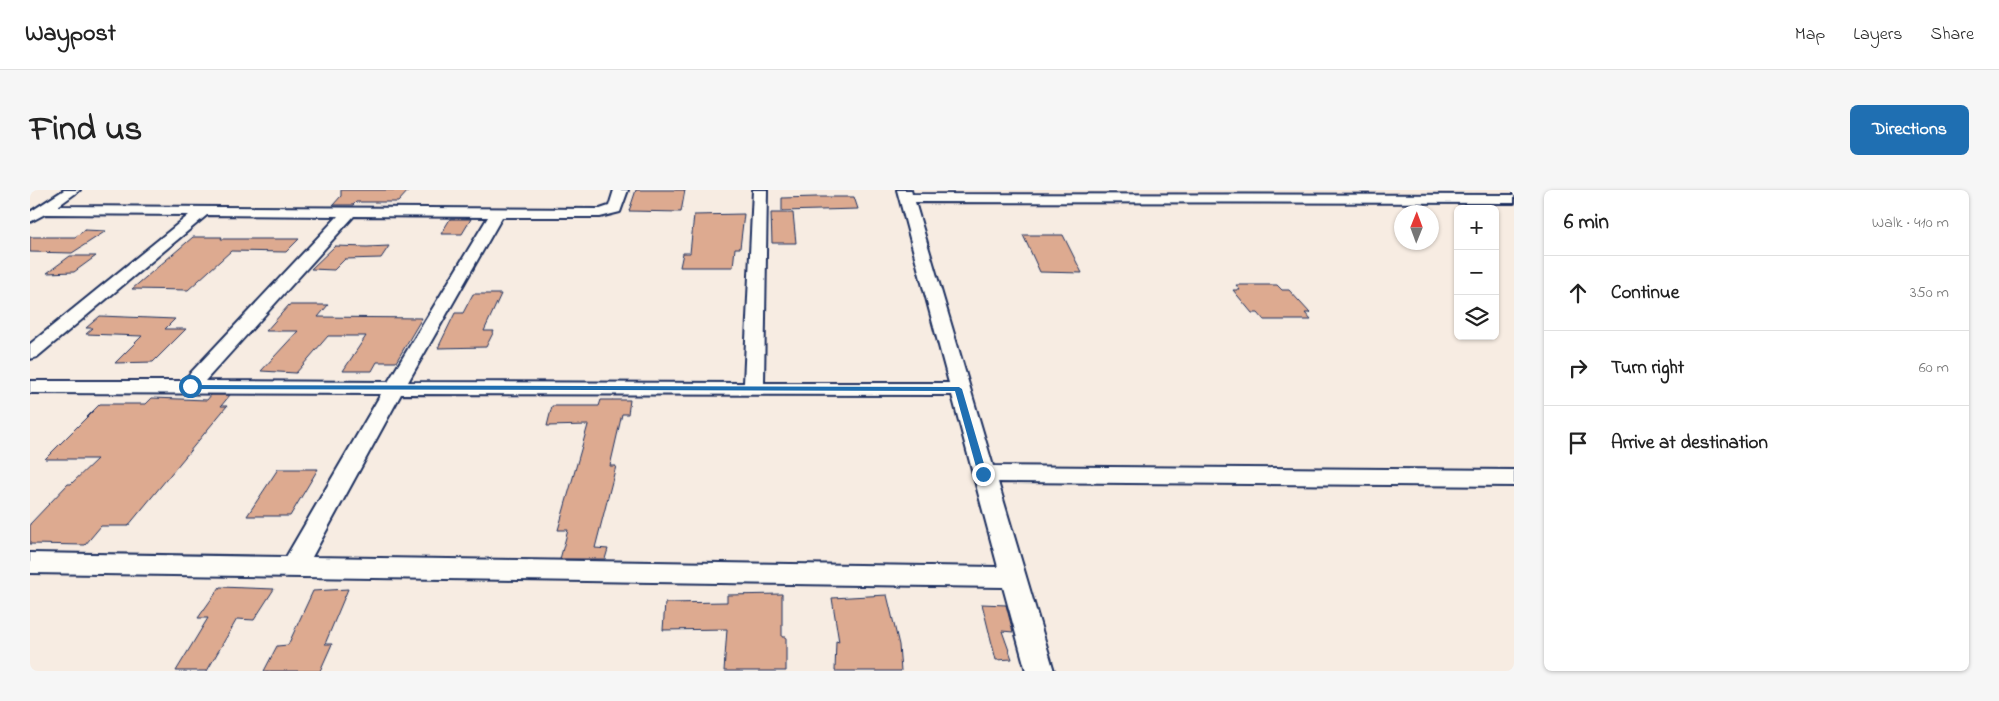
<!DOCTYPE html>
<html lang="en">
<head>
<meta charset="utf-8">
<style>
	:root { --surface:#fff; --page:#f6f6f6; --text:#222; --muted:#767676; --line:#e0e0e0; --accent:#1f6fb2 }
	body { margin:0; font-family:"Indie Flower",sans-serif; background:var(--page); color:var(--text) }
	.controls { position:absolute; right:15px; top:15px; display:grid; overflow:hidden; border-radius:8px; box-shadow:0 1px 4px #0004 }
	.controls button { width:45px; height:45px; display:grid; place-items:center; padding:0; border:0; border-bottom:1px solid var(--line); background:var(--surface); color:var(--text); font:25px sans-serif }
	.compass { position:absolute; left:1364px; top:15px; width:45px; height:45px; border-radius:50%; background:var(--surface); box-shadow:0 1px 4px #0004; rotate:1deg }
	.stop { position:absolute; width:15px; height:15px; margin:-11px; border:4px solid #1f6fb2; border-radius:50%; background:#fff }
	.stop.end { background:#1f6fb2; border-color:#fff; box-shadow:0 1px 5px #0008 }
	.list { margin:0; padding:0; list-style:none }
	h2 { display:flex; justify-content:space-between; align-items:center; height:65px; margin:0; padding:0 20px; font-size:21px }
	h2 small { font-size:16px; font-weight:400; color:var(--muted) }
	.list li { display:grid; grid-template-columns:32px 1fr auto; gap:15px; align-items:center; box-sizing:border-box; height:75px; padding:0 20px; border-top:1px solid var(--line) }
	.list b { display:block; font-size:19px; white-space:nowrap }
	.list em { font-size:16px; font-style:normal; color:var(--muted) }
	.icon { flex:none; width:28px; height:28px; fill:none; stroke:currentColor; stroke-width:2; stroke-linecap:round; stroke-linejoin:round }
	.map { position:relative; flex:none; width:1484px; height:481px; overflow:hidden; border-radius:8px }
	header { display:flex; align-items:center; gap:30px; box-sizing:border-box; height:70px; padding:0 25px; background:var(--surface); border-bottom:1px solid var(--line) }
	header strong { font-size:24px }
	nav { display:flex; gap:28px; margin-inline-start:auto; font-size:18px }
	.intro { display:flex; align-items:center; justify-content:space-between; box-sizing:border-box; height:120px; padding:0 30px }
	h1 { margin:0; font-size:35px }
	.button { padding:12px 22px; border-radius:8px; background:var(--accent); color:#fff; font-size:18px; font-weight:700 }
	main { display:flex; gap:30px; padding:0 30px }
	aside { flex:1; background:var(--surface); border-radius:8px; box-shadow:0 1px 4px #0004 }
	.map>svg:first-child { display:block }
	.building { fill:#ddaa90; stroke:#1b2f5e }
	.lines { fill:none; stroke-linecap:round; stroke-linejoin:round }
	.minor-casing { stroke:#1b2f5e; stroke-width:4 }
	.minor { fill:#fdfcf7; fill-rule:evenodd }
	.route { fill:#1f6fb2 }
</style>
</head>
<body>
<header>
<strong>Waypost</strong>
<nav><a>Map</a><a>Layers</a><a>Share</a></nav>
</header>
<div class="intro"><h1>Find us</h1><a class="button">Directions</a></div>
<main>
<div class="map">
<svg width="1484" height="481" viewBox="0 0 1484 481">
	<rect width="100%" height="100%" fill="#f7ece2"/>
	<filter id="ink" filterUnits="userSpaceOnUse"><feTurbulence type="fractalNoise" baseFrequency=".02" numOctaves="2"/><feDisplacementMap in="SourceGraphic" scale="10" xChannelSelector="R" yChannelSelector="G"/><feConvolveMatrix kernelMatrix="1 2 1 2 8 2 1 2 1" color-interpolation-filters="sRGB"/></filter>
	<g filter="url(#ink)">
		<g class="building">
			<polygon points="311,0 379,0 368,12 326,12 323,15 303,15 311,6"/>
			<polygon points="606,0 655,0 651,22 599,21"/>
			<polygon points="786,7 824,7 828,19 752,21 752,8"/>
			<polygon points="741,23 763,23 766,53 742,53"/>
			<polygon points="714,24 710,58 705,58 703,77 650,77 653,63 660,63 664,25"/>
			<polygon points="420,29 441,29 432,44 411,44"/>
			<polygon points="55,40 76,41 42,63 0,62 0,47 45,47"/>
			<polygon points="993,45 1033,45 1052,83 1010,82"/>
			<polygon points="163,47 192,47 191,49 269,49 256,62 201,61 158,100 102,99"/>
			<polygon points="305,56 337,57 359,56 351,68 315,69 304,80 281,79"/>
			<polygon points="40,66 66,66 44,82 17,83"/>
			<polygon points="1206,95 1247,95 1252,100 1259,100 1280,123 1275,123 1281,130 1234,130 1228,123 1222,123 1203,100 1210,100"/>
			<polygon points="443,104 471,104 454,141 464,141 456,157 408,158 425,123 433,123"/>
			<polygon points="259,115 298,115 288,127 392,128 366,172 347,172 342,181 313,181 336,146 298,146 266,183 231,181 268,141 236,141"/>
			<polygon points="70,126 145,129 135,139 156,139 123,172 85,173 112,146 56,144 63,138 56,138"/>
			<polygon points="181,205 200,205 191,216 197,216 98,336 71,336 55,355 0,354 0,334 38,294 41,294 67,269 15,269 70,214 116,214 122,208 177,210"/>
			<polygon points="571,210 600,210 598,224 592,224 580,276 586,276 565,358 578,359 575,369 530,369 538,340 528,340 558,235 517,236 522,216 569,216"/>
			<polygon points="248,279 288,279 260,326 217,326"/>
			<polygon points="190,397 244,399 224,430 207,429 177,481 146,481 178,428 168,428"/>
			<polygon points="318,399 295,454 302,454 290,481 234,481 247,456 258,455 283,401"/>
			<polygon points="752,404 752,447 756,447 756,481 694,481 697,439 633,440 635,413 697,412 697,405"/>
			<polygon points="857,405 869,455 871,481 805,481 806,451 809,452 802,408"/>
			<polygon points="952,414 976,415 983,442 972,441 982,469 966,470"/>
		</g>
		<g class="lines">
			<defs>
				<path id="minor" d="M34,0H50L28,16L570,19L579,16L584,0H598L590,22L570,27H472L378,192L714,193L723,0H737L734,193H919L867,0H881L882,4L1484,5V13L885,12L963,276L1484,280V296L968,292L1024,481H996L973,397L0,383V363L256,367L351,204L0,203V191H153L308,26L177,25L7,167L0,169V154L159,25L15,24L0,32V22ZM324,26L458,27L358,192L175,191ZM371,204L922,205L968,377L282,367Z"/>
			</defs>
			<use href="#minor" class="minor-casing"/>
			<use href="#minor" class="minor"/>
		</g>
	</g>
	<polygon class="route" points="157,195 929,197 932,199 957,284 953,287 948,284 925,201 160,199 156,196"/>
</svg>
<div class="controls">
<button>+</button>
<button>−</button>
<button><svg class="icon" aria-label="layers" viewBox="0 0 24 24"><path d="M12 4l9 5-9 5-9-5zM3 14l9 5 9-5"/></svg></button>
</div>
<svg class="compass" viewBox="-18 -18 36 36"><path d="M0-13l5 13h-10z" fill="#e53935"/><path d="M0 13l5-13h-10z" fill="#767676"/></svg>
<div class="stop" style="left:160px;top:196px"></div>
<div class="stop end" style="left:953px;top:284px"></div>
</div>
<aside>
<h2>6 min<small>Walk · 410 m</small></h2>
<ul class="list">
<li><svg class="icon" aria-label="ahead" viewBox="0 0 24 24"><path d="M12 20V5M6 11l6-6 6 6"/></svg><div><b>Continue</b></div><em>350 m</em></li>
<li><svg class="icon" aria-label="right" viewBox="0 0 24 24"><path d="M7 20v-9h11M14 6l5 5-5 5"/></svg><div><b>Turn right</b></div><em>60 m</em></li>
<li><svg class="icon" aria-label="arrive" viewBox="0 0 24 24"><path d="M6 21V4h12l-3 4 3 4H6"/></svg><div><b>Arrive at destination</b></div></li>
</ul>
</aside>
</main>
</body>
</html>
